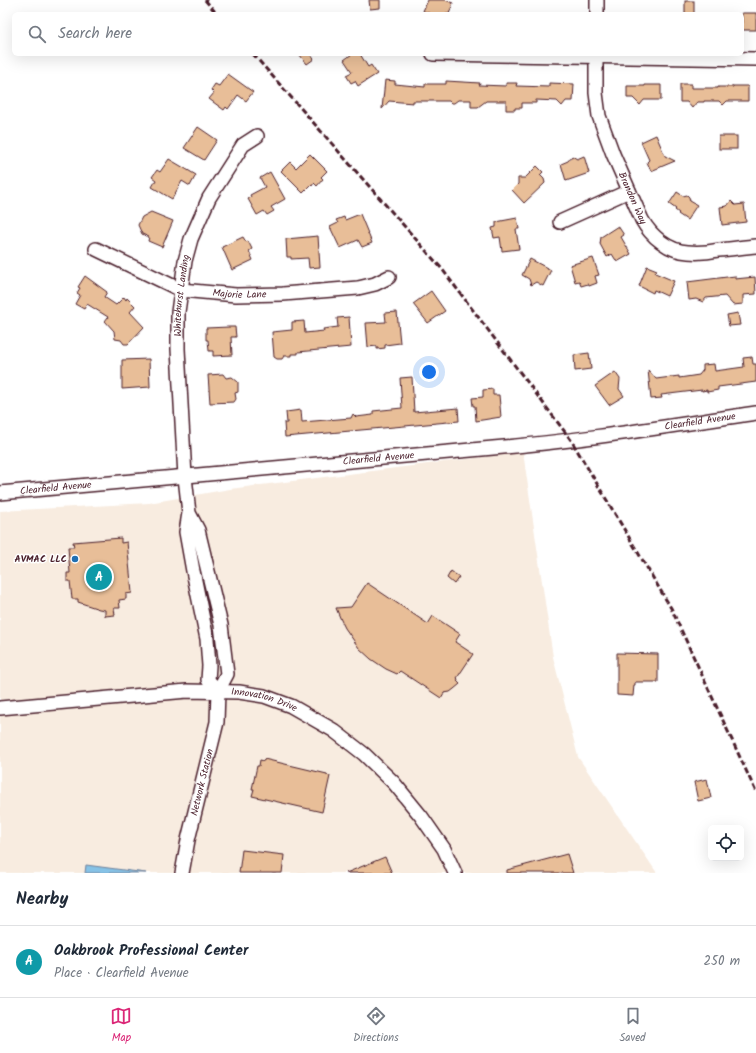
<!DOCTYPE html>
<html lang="en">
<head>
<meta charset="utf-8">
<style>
	:root { --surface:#fff; --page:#f6f6f7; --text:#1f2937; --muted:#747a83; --line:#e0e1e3; --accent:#db2777 }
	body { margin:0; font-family:Kalam,sans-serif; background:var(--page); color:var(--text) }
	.controls { position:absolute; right:12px; bottom:12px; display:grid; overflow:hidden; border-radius:6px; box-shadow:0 4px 16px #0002 }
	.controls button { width:36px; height:36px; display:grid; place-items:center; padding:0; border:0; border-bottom:1px solid var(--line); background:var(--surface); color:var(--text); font:20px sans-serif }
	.you { position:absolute; left:429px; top:372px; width:14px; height:14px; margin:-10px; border:3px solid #fff; border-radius:50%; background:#1a73e8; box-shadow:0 0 0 6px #1a73e833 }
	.badge { display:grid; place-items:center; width:26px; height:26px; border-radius:50%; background:var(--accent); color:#fff; font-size:13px; font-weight:700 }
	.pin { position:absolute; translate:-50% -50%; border:2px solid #fff; box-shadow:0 1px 4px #0006 }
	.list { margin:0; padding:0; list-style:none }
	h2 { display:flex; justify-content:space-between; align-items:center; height:52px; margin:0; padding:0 16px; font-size:17px }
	h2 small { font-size:13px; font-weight:400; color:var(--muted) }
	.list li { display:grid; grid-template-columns:26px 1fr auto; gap:12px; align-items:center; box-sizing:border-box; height:72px; padding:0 16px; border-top:1px solid var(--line) }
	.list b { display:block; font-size:15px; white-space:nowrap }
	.list p { margin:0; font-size:13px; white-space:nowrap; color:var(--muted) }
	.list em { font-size:13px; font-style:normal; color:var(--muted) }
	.icon { flex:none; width:22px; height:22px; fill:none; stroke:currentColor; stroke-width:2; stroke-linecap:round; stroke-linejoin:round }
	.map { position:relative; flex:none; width:756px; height:873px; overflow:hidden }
	.search { position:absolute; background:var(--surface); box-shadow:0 4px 16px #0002; left:12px; right:12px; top:12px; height:44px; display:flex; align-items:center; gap:10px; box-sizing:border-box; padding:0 14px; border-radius:6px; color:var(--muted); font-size:15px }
	.sheet { height:124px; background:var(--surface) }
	nav { display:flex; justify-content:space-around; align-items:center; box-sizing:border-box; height:56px; border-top:1px solid var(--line); background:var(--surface); font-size:11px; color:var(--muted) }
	nav a { display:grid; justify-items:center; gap:2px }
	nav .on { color:var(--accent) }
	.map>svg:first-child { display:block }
	.built { fill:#f8ece0 }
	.water { fill:#86c2e6; stroke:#6e819b }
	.building { fill:#e8be98; stroke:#4a1f2b }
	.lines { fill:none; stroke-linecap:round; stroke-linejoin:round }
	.minor-casing { stroke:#4a1f2b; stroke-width:16 }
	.minor { stroke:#fff; stroke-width:13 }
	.rail { stroke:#4a1f2b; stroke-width:3; stroke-dasharray:6 3; stroke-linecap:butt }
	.poi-dot { fill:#1f6fb2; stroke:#fff; stroke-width:1.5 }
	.labels { text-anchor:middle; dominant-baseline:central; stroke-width:3; stroke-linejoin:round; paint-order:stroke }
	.street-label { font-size:10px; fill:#4a1f2b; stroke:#fff }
	.poi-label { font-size:10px; font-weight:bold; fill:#4a1f2b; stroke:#fff; text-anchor:end }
</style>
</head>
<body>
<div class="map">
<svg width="756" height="873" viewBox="0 0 756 873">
	<rect width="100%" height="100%" fill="#fff"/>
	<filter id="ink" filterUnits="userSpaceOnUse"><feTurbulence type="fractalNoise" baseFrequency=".025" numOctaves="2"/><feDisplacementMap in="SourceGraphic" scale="8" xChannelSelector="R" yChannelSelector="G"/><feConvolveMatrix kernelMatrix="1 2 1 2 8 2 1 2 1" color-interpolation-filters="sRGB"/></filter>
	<g filter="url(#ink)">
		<polygon class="built" points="523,452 553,657 578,757 657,873 0,873 0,511 149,503 230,489"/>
		<polygon class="water" points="86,865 146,873 85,873"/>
		<g class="building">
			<polygon points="369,0 380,0 380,8 370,9"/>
			<polygon points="428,0 445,0 453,3 449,14 431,14 423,11"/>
			<rect x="685" y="1" width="9" height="13"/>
			<rect x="742" y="13" width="14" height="17"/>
			<polygon points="299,54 310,54 314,59 307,64"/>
			<polygon points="352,54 360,54 368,67 371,65 377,74 358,86 355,81 351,83 346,75 352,72 344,60"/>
			<polygon points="228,74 253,92 246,101 238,95 228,109 226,107 224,110 209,99 214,93 211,90 215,84 219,86"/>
			<polygon points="385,80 395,81 395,84 425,87 425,84 446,84 446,81 480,83 479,85 506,86 506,83 517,83 516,86 549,87 549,83 574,84 573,101 566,101 562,106 557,101 536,100 536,103 522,103 522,108 515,108 515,110 506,110 506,101 486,101 478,107 471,107 471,100 458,100 454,103 451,103 449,101 413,101 413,103 389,101 382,109"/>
			<polygon points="680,84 691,84 691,88 718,88 718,87 733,87 733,86 748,86 748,101 727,101 723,105 719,101 704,101 704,102 697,102 692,108 687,102 680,102"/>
			<polygon points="645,85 661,85 661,100 644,100 640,105 633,98 627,98 627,86 645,86"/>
			<polygon points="198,127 217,140 204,160 184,148"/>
			<polygon points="656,135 665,156 675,161 651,171 647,162 649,160 641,142"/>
			<rect x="719" y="136" width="18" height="13"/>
			<polygon points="310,154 327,171 321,177 323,179 317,186 314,183 312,186 311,185 303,193 281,171 290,162 296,168"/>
			<polygon points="572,156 577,159 584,156 589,173 566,181 561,164 568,161"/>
			<polygon points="169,159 196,175 190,186 182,181 172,199 152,187 156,180 152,177 157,170 160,172"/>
			<polygon points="537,166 543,172 540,175 544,179 545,183 524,203 512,190 518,184 518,178 525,178"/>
			<polygon points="270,172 285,199 271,207 274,211 267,215 264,211 257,215 248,199 251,197 250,195 265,187 260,178"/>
			<polygon points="677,192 683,196 687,195 689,197 690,201 697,205 687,220 678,214 679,213 675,210 676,209 669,204"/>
			<polygon points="731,201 735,205 744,204 746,222 722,225 720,207 727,206"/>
			<polygon points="151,212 173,221 162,247 148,241 149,237 142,234 138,225 142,217"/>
			<polygon points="360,214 372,243 362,247 358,240 340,248 330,227 338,223 336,220 344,217 345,220"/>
			<polygon points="517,218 519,229 516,229 519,249 502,251 500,237 494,238 492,228 496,227 496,222"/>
			<polygon points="618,226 624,235 621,237 631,254 617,262 612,254 607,257 600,244 601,237"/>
			<polygon points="318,236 320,267 309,268 308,258 291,259 291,257 287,257 286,239"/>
			<polygon points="243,237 246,242 248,241 252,249 249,251 253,260 232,270 222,247"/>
			<polygon points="593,258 599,275 595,276 597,283 589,286 588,284 581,286 579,281 575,282 570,265"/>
			<polygon points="530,259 551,270 543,286 536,282 531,285 529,279 522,275"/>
			<polygon points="647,266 657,270 655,273 674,281 667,296 654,290 653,293 639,286"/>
			<polygon points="85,276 107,292 104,297 116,305 124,297 126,300 127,298 135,306 130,312 144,327 128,344 124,344 121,340 115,339 114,331 105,321 108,317 87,304 84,309 75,304 80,295 77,293 80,288 78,287"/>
			<polygon points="735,276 735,279 755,277 756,294 743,295 743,304 733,305 725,296 706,298 703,302 696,299 689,300 687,282"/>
			<polygon points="431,291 445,311 428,323 413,304"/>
			<polygon points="397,312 400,343 385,345 385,348 377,349 377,346 368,347 366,323 386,322 385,313"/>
			<polygon points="738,313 740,325 729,326 727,315"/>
			<polygon points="349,317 351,347 298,352 298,354 291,354 291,356 284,356 282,359 277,359 274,357 272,332 292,330 292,322 304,321 305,333 324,331 323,329 338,327 337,318"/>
			<polygon points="229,327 235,327 236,337 231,337 232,355 213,356 213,351 209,351 208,340 206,340 206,328"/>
			<polygon points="589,353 591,369 575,371 574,355"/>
			<polygon points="752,357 753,364 756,364 756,382 718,387 718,390 707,392 707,390 702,391 702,390 661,395 662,398 651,399 648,370 656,379 679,376 679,378 699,375 703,370 703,365 714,364 715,371 744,367 743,358"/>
			<polygon points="149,359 150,387 122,389 122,360"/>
			<polygon points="615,372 620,379 619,389 624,396 609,405 595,386"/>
			<polygon points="223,374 226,378 232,377 238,382 238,392 235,393 236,399 234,402 210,403 208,375"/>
			<polygon points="412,377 414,412 458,408 459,421 285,437 284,423 287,423 286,412 301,410 302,422 351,418 353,414 356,417 373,415 373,411 402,408 400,378"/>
			<polygon points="493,389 493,395 499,395 501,417 476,421 475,406 473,406 472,398 483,397 483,390"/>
			<polygon points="121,538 121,543 127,542 132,593 126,594 126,599 119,600 120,608 114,608 115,615 105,616 105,610 99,609 78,602 78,599 72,599 70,581 67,581 67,573 70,573 68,547 74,547 73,542"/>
			<polygon points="451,571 459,577 454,584 447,578"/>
			<polygon points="367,583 428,624 433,616 460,634 455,642 473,654 457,678 458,679 457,681 460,684 454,689 450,692 444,693 441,698 400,671 397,674 386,669 371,659 359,648 345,628 341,620 336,608 351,607"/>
			<polygon points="617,653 658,654 658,682 635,682 635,685 634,685 633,696 617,695"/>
			<polygon points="264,759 327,774 326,775 330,776 322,812 252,796 254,789 252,789 257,766 259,766 260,760 264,761"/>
			<polygon points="707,779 711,798 698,801 694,782"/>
			<polygon points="242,850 284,855 282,873 239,873"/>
			<polygon points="567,854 573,873 507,873 507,870"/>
			<polygon points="385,857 392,873 346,873"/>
		</g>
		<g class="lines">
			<defs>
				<g id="minor">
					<polyline points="597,14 597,0"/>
					<polyline points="433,54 756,59"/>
					<path id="s1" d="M596,54V93L599,116L613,154L642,220C651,236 668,251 688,252C698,253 709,252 719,250C731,249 744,247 756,246"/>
					<polyline points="560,222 629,191"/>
					<path id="s2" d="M96,249L181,290L236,295L283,294L358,288L375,284L389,277"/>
					<path id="s3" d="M0,493L493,448C581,441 668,426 756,413"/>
					<path id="s4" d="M189,513L198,530L221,625L227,674L218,691L208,680L209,666L207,639L193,571L186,532L189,513L185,477L178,349V312L185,261L191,239L209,198L243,145L257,136"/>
					<path id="s5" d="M0,708L187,691L239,692L264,696L291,706L333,730L364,754L394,783L421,816L444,849L455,873"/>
					<path id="s6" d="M182,873L188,840L217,722L218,691"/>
				</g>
			</defs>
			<use href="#minor" class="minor-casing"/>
			<use href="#minor" class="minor"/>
			<g class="rail">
				<polyline points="205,0 217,14"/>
				<polyline points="253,54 442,269 571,440 671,608 756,792"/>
			</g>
		</g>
	</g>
	<circle class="poi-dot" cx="75" cy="559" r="4"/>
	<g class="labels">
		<g class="street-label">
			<text stroke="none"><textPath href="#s1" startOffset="151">Brandon Way</textPath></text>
			<text stroke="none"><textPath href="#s2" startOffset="153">Majorie Lane</textPath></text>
			<text stroke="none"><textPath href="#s4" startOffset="588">Whitehurst Landing</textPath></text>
			<text stroke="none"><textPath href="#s3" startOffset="704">Clearfield Avenue</textPath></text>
			<text stroke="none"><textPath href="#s3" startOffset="380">Clearfield Avenue</textPath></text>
			<text stroke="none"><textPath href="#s3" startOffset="56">Clearfield Avenue</textPath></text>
			<text stroke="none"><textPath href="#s5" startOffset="266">Innovation Drive</textPath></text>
			<text stroke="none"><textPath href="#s6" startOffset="93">Network Station</textPath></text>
		</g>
		<g class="poi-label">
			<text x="67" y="559">AVMAC LLC</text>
		</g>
	</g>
</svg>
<div class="controls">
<button><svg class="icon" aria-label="locate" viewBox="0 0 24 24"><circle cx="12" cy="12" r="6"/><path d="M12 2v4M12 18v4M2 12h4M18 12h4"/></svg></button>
</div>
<div class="you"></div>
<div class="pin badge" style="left:99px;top:577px;background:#0f9aa8">A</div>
<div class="search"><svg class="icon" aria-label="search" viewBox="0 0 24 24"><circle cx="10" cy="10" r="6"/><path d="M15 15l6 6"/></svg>Search here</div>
</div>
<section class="sheet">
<h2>Nearby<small></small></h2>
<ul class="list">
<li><span class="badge" style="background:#0f9aa8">A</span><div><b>Oakbrook Professional Center</b><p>Place · Clearfield Avenue</p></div><em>250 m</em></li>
</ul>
</section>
<nav>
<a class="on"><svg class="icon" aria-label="map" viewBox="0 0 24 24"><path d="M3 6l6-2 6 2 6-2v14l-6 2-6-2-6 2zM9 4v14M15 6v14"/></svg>Map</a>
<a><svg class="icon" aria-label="directions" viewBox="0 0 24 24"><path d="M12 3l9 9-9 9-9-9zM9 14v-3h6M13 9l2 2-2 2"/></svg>Directions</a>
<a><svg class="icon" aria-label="saved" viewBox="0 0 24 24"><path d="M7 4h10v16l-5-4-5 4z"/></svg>Saved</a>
</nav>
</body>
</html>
